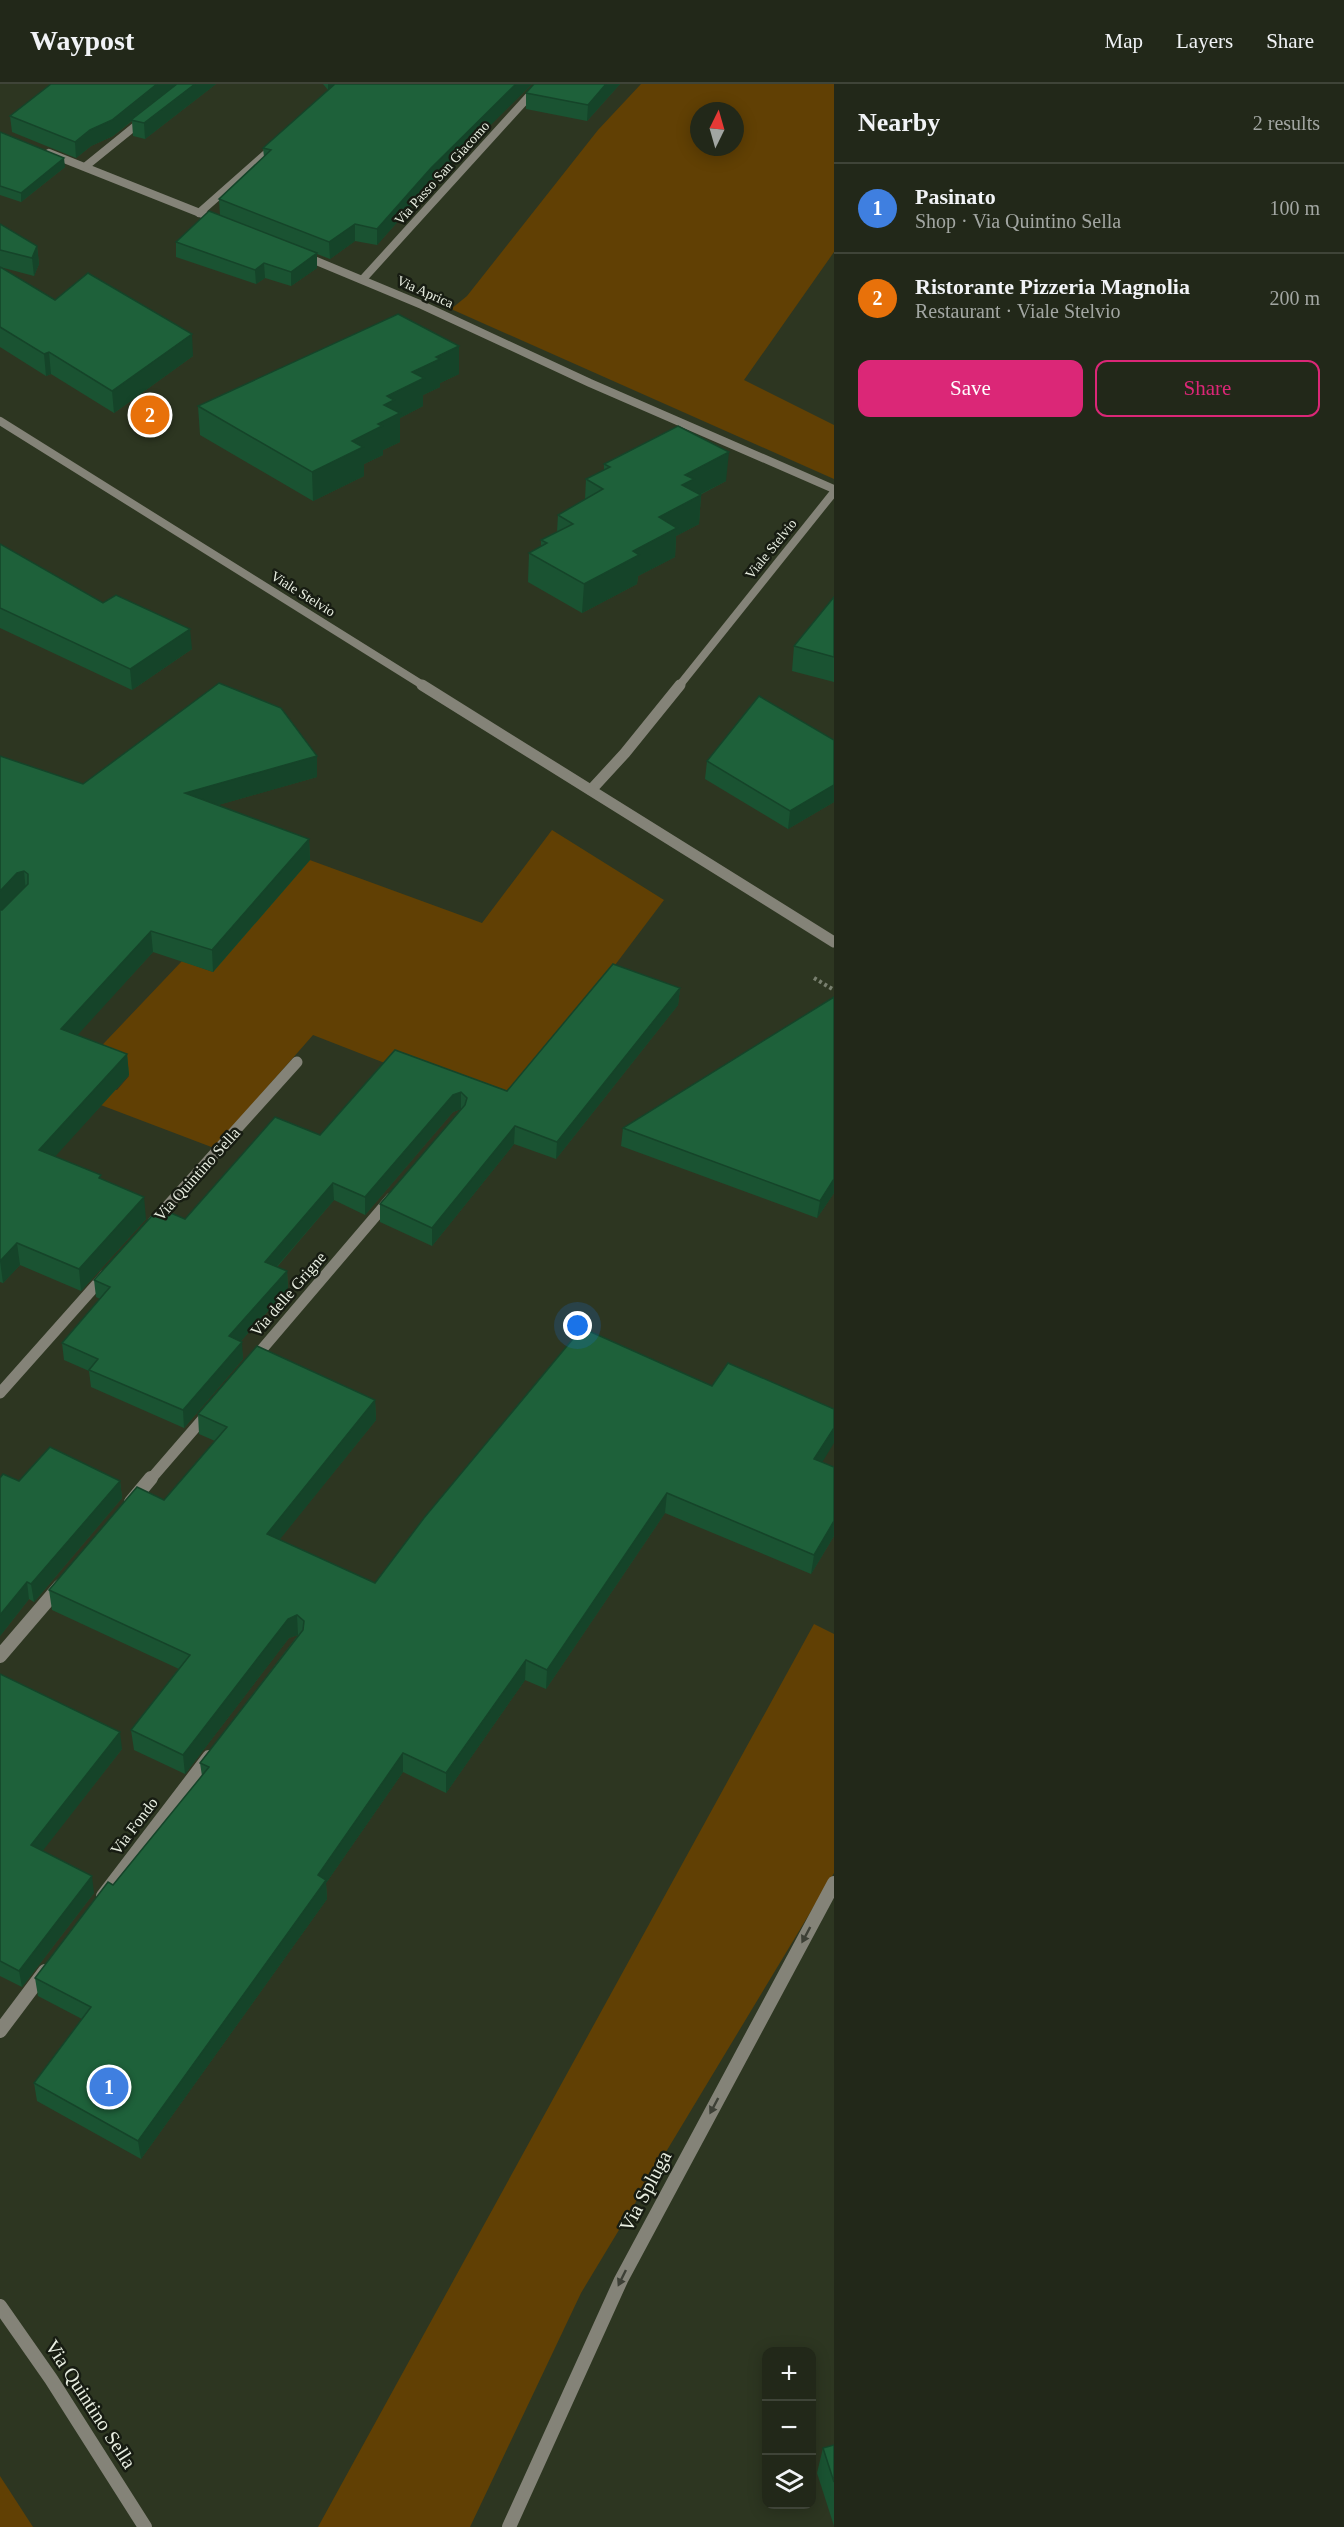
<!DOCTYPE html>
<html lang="en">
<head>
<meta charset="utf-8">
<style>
	:root { --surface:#222819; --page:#2a3022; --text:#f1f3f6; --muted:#a2a6a2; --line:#3f4438; --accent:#db2777 }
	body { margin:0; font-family:Georgia,serif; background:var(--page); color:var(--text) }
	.controls { position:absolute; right:18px; bottom:18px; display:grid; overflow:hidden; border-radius:12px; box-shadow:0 3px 15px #0003 }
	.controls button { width:54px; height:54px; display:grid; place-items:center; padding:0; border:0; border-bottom:2px solid var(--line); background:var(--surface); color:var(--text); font:30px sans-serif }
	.compass { position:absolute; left:690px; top:18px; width:54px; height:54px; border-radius:50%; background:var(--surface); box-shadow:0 3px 15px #0003; rotate:5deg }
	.you { position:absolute; left:578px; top:1242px; width:21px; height:21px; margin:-15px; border:4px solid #fff; border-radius:50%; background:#1a73e8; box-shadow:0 0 0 9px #1a73e833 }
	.badge { display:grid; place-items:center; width:39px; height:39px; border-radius:50%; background:var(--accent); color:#fff; font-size:20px; font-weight:700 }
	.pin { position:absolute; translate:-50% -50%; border:3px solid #fff; box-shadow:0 2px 6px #0006 }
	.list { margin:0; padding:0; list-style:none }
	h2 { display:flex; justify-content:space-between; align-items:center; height:78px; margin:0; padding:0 24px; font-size:26px }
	h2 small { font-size:20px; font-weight:400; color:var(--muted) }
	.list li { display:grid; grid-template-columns:39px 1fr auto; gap:18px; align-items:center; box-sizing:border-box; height:90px; padding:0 24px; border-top:2px solid var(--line) }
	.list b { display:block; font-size:22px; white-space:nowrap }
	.list p { margin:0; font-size:20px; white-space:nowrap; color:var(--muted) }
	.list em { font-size:20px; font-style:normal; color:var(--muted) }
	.actions { display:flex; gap:12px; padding:18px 24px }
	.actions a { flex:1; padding:14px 0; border:2px solid var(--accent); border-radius:12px; text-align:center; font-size:21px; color:var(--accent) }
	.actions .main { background:var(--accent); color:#fff }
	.icon { flex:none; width:33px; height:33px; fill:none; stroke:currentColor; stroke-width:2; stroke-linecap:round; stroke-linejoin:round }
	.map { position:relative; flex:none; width:834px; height:2443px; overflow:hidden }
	header { display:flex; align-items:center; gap:36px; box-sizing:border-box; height:84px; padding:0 30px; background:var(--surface); border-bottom:2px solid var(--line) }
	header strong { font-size:28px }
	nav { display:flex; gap:33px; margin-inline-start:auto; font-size:21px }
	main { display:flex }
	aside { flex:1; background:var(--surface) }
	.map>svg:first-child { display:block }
	.green { fill:#614004; fill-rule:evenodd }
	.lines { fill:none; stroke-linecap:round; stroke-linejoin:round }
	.path { stroke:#787f6e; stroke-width:4; stroke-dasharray:3 3; stroke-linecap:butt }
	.service-far2 { stroke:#848378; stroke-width:8 }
	.service-far1 { stroke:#848378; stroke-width:11 }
	.service { stroke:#848378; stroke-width:14 }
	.minor-far2 { stroke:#848378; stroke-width:8 }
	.minor-far1 { stroke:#848378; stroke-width:11 }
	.minor { stroke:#848378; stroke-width:14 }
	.tertiary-far1 { stroke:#848378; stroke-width:8 }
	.tertiary { stroke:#848378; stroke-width:11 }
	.wall { fill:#1a5332 }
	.shaded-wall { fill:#154429 }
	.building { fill:#1e613a; stroke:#154429; stroke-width:1.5 }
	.oneway { fill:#3d4036 }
	.labels { text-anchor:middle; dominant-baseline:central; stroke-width:5; stroke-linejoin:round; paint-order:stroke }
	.far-street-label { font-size:14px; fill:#e8eee1; stroke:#171c12 }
	.street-label { font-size:16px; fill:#e8eee1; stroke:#171c12 }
	.near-street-label { font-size:20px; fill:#e8eee1; stroke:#171c12 }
</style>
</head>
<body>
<header>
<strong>Waypost</strong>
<nav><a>Map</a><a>Layers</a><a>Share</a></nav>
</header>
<main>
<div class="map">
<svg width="834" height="2443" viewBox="0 0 834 2443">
	<rect width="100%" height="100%" fill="#2d3621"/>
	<g class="green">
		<path d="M641,0H834V168L744,296L834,341V395L451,225L467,212L598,46ZM699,27H735V63H699Z"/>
		<polygon points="552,746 664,816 511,1019 395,983 313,951 214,1064 85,1015 100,1000 117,1006 129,992 88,976 182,877 213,888 296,771 482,839"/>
		<polygon points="814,1540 834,1550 834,1789 581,2209 470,2443 318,2443"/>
		<polygon points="0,2392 33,2443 0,2443"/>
	</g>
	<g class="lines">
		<polyline class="path" points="814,894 834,906"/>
		<polyline class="service-far2" points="199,129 276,61"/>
		<g class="service-far1">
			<polyline points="153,1138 297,978"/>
			<polyline points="0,1309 105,1191"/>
		</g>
		<g class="service">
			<polyline points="103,1812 209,1673"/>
			<polyline points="0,1947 45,1887"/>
		</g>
		<g class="minor-far2">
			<polyline points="49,69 220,137"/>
			<polyline points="86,82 144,35"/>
			<polyline points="302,171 422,221 590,299 834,405"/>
			<polyline points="363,195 540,0"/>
			<polyline points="679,602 834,408"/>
		</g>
		<g class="minor-far1">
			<polyline points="591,706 625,669 680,601"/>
			<polyline points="252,1277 391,1114"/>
			<polyline points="150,1396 208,1329"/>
		</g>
		<g class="minor">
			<polyline points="131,1418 151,1394"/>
			<polyline points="0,1572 60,1502"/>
			<polyline points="0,2222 51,2295 145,2443"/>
			<polyline points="509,2443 621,2196 834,1799"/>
		</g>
		<polyline class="tertiary-far1" points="0,337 424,602"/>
		<polyline class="tertiary" points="422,601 834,858"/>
	</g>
	<g class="wall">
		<polygon points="216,0 145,55 133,52 132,37 113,52 91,62 76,74 12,48 10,32"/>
		<polygon points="323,0 532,0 431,100 377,161 355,157 330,175 317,170 317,184 291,202 265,194 256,200 176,173 176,158 220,131 219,115 264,73 263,64 328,6"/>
		<polygon points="620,0 587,37 526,25 526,9"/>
		<polygon points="0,48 65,83 21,118 0,111"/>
		<polygon points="0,140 37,162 39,180 34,192 0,183"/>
		<polygon points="0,183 55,216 193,272 114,329 51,290 46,292 0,263"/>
		<polygon points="459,290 440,299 440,303 423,311 423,322 400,334 400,358 383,366 383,371 364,380 364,392 313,417 200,351 198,322"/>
		<polygon points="604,380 726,397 700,411 701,411 699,440 676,452 675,473 638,492 637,500 582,529 528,498 529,469 541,462 541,456 557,448 558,431 585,415 586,395 604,386"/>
		<polygon points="0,460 103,519 192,565 132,606 0,544"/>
		<polygon points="834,513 834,598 792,587 794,562"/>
		<polygon points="834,656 834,718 788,745 705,695 707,677"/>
		<polygon points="0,672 83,700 317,693 218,721 309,755 310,776 213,888 153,868 77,951 127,970 129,991 55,1072 101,1095 146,1135 81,1207 20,1181 3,1199 0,1198"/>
		<polygon points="680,904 678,921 556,1075 514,1060 432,1162 380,1138 380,1120 461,1025 453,1028 365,1131 334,1116 277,1183 287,1187 288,1205 241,1257 243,1275 184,1344 91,1303 89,1287 64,1276 62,1259 100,1215 96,1213 94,1196 185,1135 320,1051 395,966 507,1007"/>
		<polygon points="834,913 834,1109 817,1134 621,1062 623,1044"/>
		<polygon points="375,1316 376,1336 279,1456 375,1499 424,1434 822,1378 834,1383 834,1452 811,1490 665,1429 546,1605 525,1596 446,1709 403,1688 326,1799 327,1815 141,2075 37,2017 34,1999 82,1935 38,1912 35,1894 113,1801 202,1692 200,1679 298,1551 289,1554 185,1690 134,1666 131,1646 179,1585 52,1526 49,1506 164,1416 215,1357 199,1350 198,1330"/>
		<polygon points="19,1397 120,1397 122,1414 34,1518 29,1515 0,1552"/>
		<polygon points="0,1590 122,1665 42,1767 94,1809 22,1903 0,1892"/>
		<polygon points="834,2361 834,2442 817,2389 823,2364"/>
	</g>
	<g class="shaded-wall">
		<polygon points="157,0 177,0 113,52 91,62 76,74 75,58 90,46"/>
		<polygon points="195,0 216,0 145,55 144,39"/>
		<polygon points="328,0 335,0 328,6"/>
		<polygon points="516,0 532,0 431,100 377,161 377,145 431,84"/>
		<polygon points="606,0 620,0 587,37 588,21"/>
		<polygon points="64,74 65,83 21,118 21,109"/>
		<polygon points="355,140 355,157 330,175 329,158"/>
		<polygon points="37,162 39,180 34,192 32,174"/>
		<polygon points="317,169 317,184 291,202 291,188"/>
		<polygon points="264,179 265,194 256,200 255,186"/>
		<polygon points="192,250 193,272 114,329 112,307"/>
		<polygon points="459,262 459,290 440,299 440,303 423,311 423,322 400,334 400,358 383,366 383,371 364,380 364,392 313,417 312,388 352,357 378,340 387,312 412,288 436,273"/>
		<polygon points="49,268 51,290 46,292 44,270"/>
		<polygon points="729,368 726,397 693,414 701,411 699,440 676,452 675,473 638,492 637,500 582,529 584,500 633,467 682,401 685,391"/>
		<polygon points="190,545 192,565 132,606 130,585"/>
		<polygon points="317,672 317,693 187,730 185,709"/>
		<polygon points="834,701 834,718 788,745 790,727"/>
		<polygon points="309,755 310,776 213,888 212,866"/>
		<polygon points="24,787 26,808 0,831 0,807 17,789"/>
		<polygon points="151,847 153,868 63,967 61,945"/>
		<polygon points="680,904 678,921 556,1075 557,1058"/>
		<polygon points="127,970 129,991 42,1087 39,1066"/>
		<polygon points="461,1008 461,1025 453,1028 365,1131 365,1113 453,1011"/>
		<polygon points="515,1042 514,1060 432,1162 432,1144"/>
		<polygon points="834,1095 834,1109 817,1134 820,1117"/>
		<polygon points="333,1099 334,1116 266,1195 265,1178"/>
		<polygon points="144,1113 146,1135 81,1207 79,1185"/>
		<polygon points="17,1159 20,1181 3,1199 0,1177"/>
		<polygon points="287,1187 288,1205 230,1269 229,1252"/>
		<polygon points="242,1258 243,1275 184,1344 183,1326"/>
		<polygon points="375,1316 376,1336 268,1470 267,1450"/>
		<polygon points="834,1344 834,1359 812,1395 814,1375"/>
		<polygon points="120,1397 122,1414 34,1518 31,1500"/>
		<polygon points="667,1409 665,1429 546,1605 547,1586"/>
		<polygon points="834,1437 834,1452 811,1490 814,1471"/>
		<polygon points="27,1498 29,1515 0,1552 0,1531"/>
		<polygon points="297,1531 298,1551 289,1554 185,1690 183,1671 288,1535"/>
		<polygon points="526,1576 525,1596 446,1709 446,1689"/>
		<polygon points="120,1648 122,1665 34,1778 31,1761"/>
		<polygon points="403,1669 403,1688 326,1799 327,1815 141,2075 138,2057 318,1791"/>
		<polygon points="92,1792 94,1809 22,1903 19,1887"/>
	</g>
	<g class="building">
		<polygon points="51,0 157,0 112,36 90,46 75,58 10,32"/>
		<polygon points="177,0 195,0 144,39 131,36"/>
		<polygon points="335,0 516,0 431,84 377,145 355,140 329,158 219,115 271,66 263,64"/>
		<polygon points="534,0 606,0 588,21 526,9"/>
		<polygon points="0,48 64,74 21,109 0,102"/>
		<polygon points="209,127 317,169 291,188 264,179 255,186 176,158"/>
		<polygon points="0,140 37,162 32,174 0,166"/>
		<polygon points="0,183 55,216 88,189 192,250 112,307 49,268 44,270 0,243"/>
		<polygon points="398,230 459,262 436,273 440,275 412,288 424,294 387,312 394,316 384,321 400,329 378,340 382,342 352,357 363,363 312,388 198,322"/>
		<polygon points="678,342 729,368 685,391 694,395 682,401 701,411 659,433 677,444 633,467 639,471 584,500 529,469 547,459 541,456 573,440 558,431 603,405 586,395 610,383 604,380"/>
		<polygon points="0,460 103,519 116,511 190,545 130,585 0,524"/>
		<polygon points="834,513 834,573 794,562"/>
		<polygon points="219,599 281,624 317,672 185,709 309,755 212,866 151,847 61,945 127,970 39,1066 101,1091 99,1094 144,1113 79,1185 17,1159 0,1177 0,826 2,826 28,800 28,790 24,787 17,789 0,807 0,672 83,700"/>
		<polygon points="759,612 834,656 834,701 790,727 707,677"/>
		<polygon points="613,880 680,904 557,1058 515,1042 432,1144 380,1120 465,1021 467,1014 461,1008 453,1011 365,1113 333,1099 265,1178 287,1187 229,1252 242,1258 183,1326 89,1286 98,1275 62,1259 110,1203 94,1196 159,1124 185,1135 275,1033 320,1051 395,966 507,1007"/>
		<polygon points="834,913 834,1095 820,1117 623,1044"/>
		<polygon points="582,1244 712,1302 728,1279 834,1325 834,1344 814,1375 834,1383 834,1437 814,1471 667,1409 547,1586 526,1576 446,1689 403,1669 318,1791 326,1796 138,2057 34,1999 91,1923 35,1894 108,1798 113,1801 209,1683 200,1679 303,1546 304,1537 297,1531 288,1535 183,1671 131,1646 190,1571 49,1506 137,1403 164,1416 227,1343 198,1330 257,1262 375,1316 267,1450 375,1499 424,1434"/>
		<polygon points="50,1363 120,1397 31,1500 27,1498 0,1531 0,1394 3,1390 19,1397"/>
		<polygon points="0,1590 120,1648 31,1761 92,1792 19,1887 0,1877"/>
		<polygon points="834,2361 834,2398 823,2364"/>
	</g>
	<defs><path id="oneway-solid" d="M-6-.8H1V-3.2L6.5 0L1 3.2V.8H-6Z" transform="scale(1.5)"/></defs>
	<g class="oneway">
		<use href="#oneway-solid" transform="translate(806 1851) rotate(118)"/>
		<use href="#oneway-solid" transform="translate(714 2022) rotate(118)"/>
		<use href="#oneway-solid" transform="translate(622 2194) rotate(116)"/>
	</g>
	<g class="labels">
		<g class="far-street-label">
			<text transform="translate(442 89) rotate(-48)">Via Passo San Giacomo</text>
			<text transform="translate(425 208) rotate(24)">Via Aprica</text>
			<text transform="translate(771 465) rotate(-51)">Viale Stelvio</text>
			<text transform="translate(303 510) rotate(32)">Viale Stelvio</text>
		</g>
		<g class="street-label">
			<text transform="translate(197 1090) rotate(-48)">Via Quintino Sella</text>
			<text transform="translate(288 1210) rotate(-49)">Via delle Grigne</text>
			<text transform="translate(134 1742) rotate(-53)">Via Fondo</text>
		</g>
		<g class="near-street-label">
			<text transform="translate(645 2107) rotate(-62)">Via Spluga</text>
			<text transform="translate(91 2320) rotate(57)">Via Quintino Sella</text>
		</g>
	</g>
</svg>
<div class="controls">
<button>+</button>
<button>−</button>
<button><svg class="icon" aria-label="layers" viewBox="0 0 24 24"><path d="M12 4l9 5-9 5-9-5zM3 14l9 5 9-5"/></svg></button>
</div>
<svg class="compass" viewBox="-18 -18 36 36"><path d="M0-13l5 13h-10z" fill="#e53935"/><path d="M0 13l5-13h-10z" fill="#a2a6a2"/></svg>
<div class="you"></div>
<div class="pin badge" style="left:109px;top:2003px;background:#3f7fe0">1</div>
<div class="pin badge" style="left:150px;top:331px;background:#e8710a">2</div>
</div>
<aside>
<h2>Nearby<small>2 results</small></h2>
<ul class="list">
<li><span class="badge" style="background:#3f7fe0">1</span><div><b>Pasinato</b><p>Shop · Via Quintino Sella</p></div><em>100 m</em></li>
<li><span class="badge" style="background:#e8710a">2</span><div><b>Ristorante Pizzeria Magnolia</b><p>Restaurant · Viale Stelvio</p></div><em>200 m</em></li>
</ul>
<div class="actions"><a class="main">Save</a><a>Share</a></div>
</aside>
</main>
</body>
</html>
